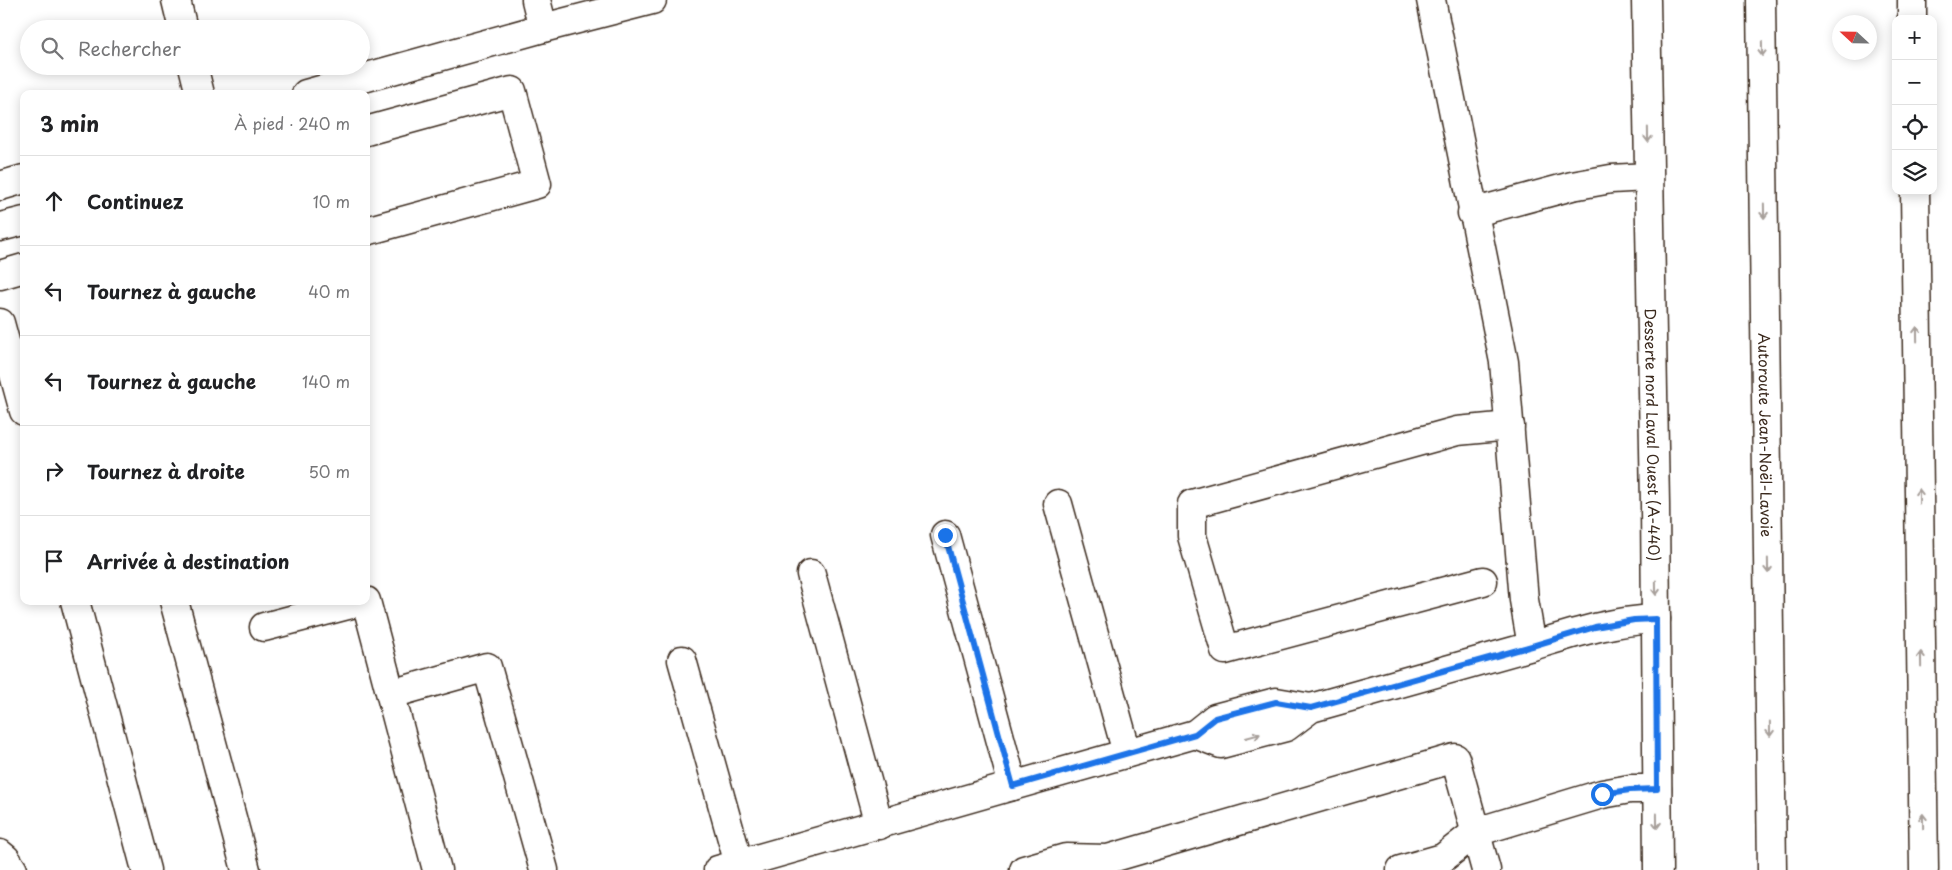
<!DOCTYPE html>
<html lang="fr">
<head>
<meta charset="utf-8">
<style>
	:root { --surface:#fff; --page:#f6f6f6; --text:#202124; --muted:#757577; --line:#e0e0e0 }
	body { margin:0; font-family:"Playpen Sans",sans-serif; background:var(--page); color:var(--text) }
	.controls { position:absolute; right:15px; top:15px; display:grid; overflow:hidden; border-radius:10px; box-shadow:0 2px 12px #0003 }
	.controls button { width:45px; height:45px; display:grid; place-items:center; padding:0; border:0; border-bottom:1px solid var(--line); background:var(--surface); color:var(--text); font:25px sans-serif }
	.compass { position:absolute; left:1832px; top:15px; width:45px; height:45px; border-radius:50%; background:var(--surface); box-shadow:0 2px 12px #0003; rotate:292deg }
	.stop { position:absolute; width:15px; height:15px; margin:-11px; border:4px solid #1a73e8; border-radius:50%; background:#fff }
	.stop.end { background:#1a73e8; border-color:#fff; box-shadow:0 1px 5px #0008 }
	.list { margin:0; padding:0; list-style:none }
	h2 { display:flex; justify-content:space-between; align-items:center; height:65px; margin:0; padding:0 20px; font-size:21px }
	h2 small { font-size:16px; font-weight:400; color:var(--muted) }
	.list li { display:grid; grid-template-columns:32px 1fr auto; gap:15px; align-items:center; box-sizing:border-box; height:90px; padding:0 20px; border-top:1px solid var(--line) }
	.list b { display:block; font-size:19px; white-space:nowrap }
	.list em { font-size:16px; font-style:normal; color:var(--muted) }
	.icon { flex:none; width:28px; height:28px; fill:none; stroke:currentColor; stroke-width:2; stroke-linecap:round; stroke-linejoin:round }
	.map { position:relative; flex:none; width:1952px; height:870px; overflow:hidden }
	.search { position:absolute; background:var(--surface); box-shadow:0 2px 12px #0003; left:20px; top:20px; width:350px; height:55px; display:flex; align-items:center; gap:12px; box-sizing:border-box; padding:0 18px; border-radius:28px; color:var(--muted); font-size:19px }
	.panel { position:absolute; background:var(--surface); box-shadow:0 2px 12px #0003; left:20px; top:90px; width:350px; height:515px; border-radius:10px }
	.map>svg:first-child { display:block }
	.lines { fill:none; stroke-linecap:round; stroke-linejoin:round }
	.minor-casing { stroke:#3b2a1e; stroke-width:31 }
	.major-casing { stroke:#3b2a1e; stroke-width:31 }
	.highway-casing { stroke:#3b2a1e; stroke-width:31 }
	.minor { stroke:#fff; stroke-width:28 }
	.major { stroke:#fff; stroke-width:28 }
	.highway { stroke:#fff; stroke-width:28 }
	.oneway { stroke:#a79f9a }
	.route { stroke:#1a73e8; stroke-width:6 }
	.labels { text-anchor:middle; dominant-baseline:central; stroke-width:5; stroke-linejoin:round; paint-order:stroke }
	.street-label { font-size:15px; fill:#3b2a1e; stroke:#fff }
</style>
</head>
<body>
<div class="map">
<svg width="1952" height="870" viewBox="0 0 1952 870">
	<rect width="100%" height="100%" fill="#fff"/>
	<filter id="ink" filterUnits="userSpaceOnUse"><feTurbulence type="fractalNoise" baseFrequency=".02" numOctaves="2"/><feDisplacementMap in="SourceGraphic" scale="10" xChannelSelector="R" yChannelSelector="G"/><feConvolveMatrix kernelMatrix="1 2 1 2 8 2 1 2 1" color-interpolation-filters="sRGB"/></filter>
	<g filter="url(#ink)">
		<g class="lines">
			<defs>
				<g id="minor">
					<polyline points="176,0 183,29"/>
					<path d="M1431,0L1504,362L1524,600L1532,646C1575,633 1612,621 1656,619"/>
					<polyline points="543,28 652,0"/>
					<polyline points="193,66 200,94"/>
					<polyline points="306,94 543,28 536,0"/>
					<polyline points="366,131 512,91 537,184 366,231"/>
					<polyline points="0,186 24,179"/>
					<polyline points="1472,213 1572,186 1611,179 1648,177"/>
					<polyline points="0,227 24,221"/>
					<polyline points="0,275 24,268"/>
					<polyline points="0,323 24,411"/>
					<polyline points="1058,504 1127,753"/>
					<polyline points="945,535 1013,786"/>
					<polyline points="811,574 879,825"/>
					<polyline points="1483,581 1225,650 1192,536 1192,504 1457,431 1510,426"/>
					<polyline points="75,601 146,870"/>
					<polyline points="174,601 246,870"/>
					<polyline points="366,601 437,870"/>
					<polyline points="264,627 363,601"/>
					<polyline points="682,660 739,864"/>
					<polyline points="391,694 487,667 544,870"/>
					<polyline points="1195,734 1221,744 1286,727 1311,708 1532,646"/>
					<polyline points="0,854 6,859 13,870"/>
					<polyline points="718,870 1195,734 1215,718 1276,702 1311,708"/>
					<polyline points="1024,870 1066,858 1108,859 1455,758 1486,870"/>
					<polyline points="1401,870 1443,858 1476,832 1602,794 1630,789 1657,789"/>
				</g>
				<g id="major">
					<path id="s1" d="M1646,0L1655,504L1658,870"/>
				</g>
				<g id="highway">
					<path id="s2" d="M1761,0L1772,870"/>
					<polyline points="1912,0 1912,19"/>
					<polyline points="1915,191 1924,870"/>
				</g>
			</defs>
			<use href="#minor" class="minor-casing"/>
			<use href="#major" class="major-casing"/>
			<use href="#highway" class="highway-casing"/>
			<use href="#minor" class="minor"/>
			<use href="#major" class="major"/>
			<use href="#highway" class="highway"/>
		</g>
		<defs><path id="oneway-shaft" d="M-6 0H5M1.5-3L5.5 0L1.5 3" fill="none" stroke-width="1.6" stroke-linecap="round" stroke-linejoin="round" transform="scale(1.25)"/></defs>
		<g class="oneway">
			<use href="#oneway-shaft" transform="translate(1762 49) rotate(89)"/>
			<use href="#oneway-shaft" transform="translate(1648 135) rotate(89)"/>
			<use href="#oneway-shaft" transform="translate(1764 211) rotate(89)"/>
			<use href="#oneway-shaft" transform="translate(1917 334) rotate(-91)"/>
			<use href="#oneway-shaft" transform="translate(1919 496) rotate(-91)"/>
			<use href="#oneway-shaft" transform="translate(1768 566) rotate(89)"/>
			<use href="#oneway-shaft" transform="translate(1656 588) rotate(89)"/>
			<use href="#oneway-shaft" transform="translate(1921 659) rotate(-91)"/>
			<use href="#oneway-shaft" transform="translate(1770 729) rotate(89)"/>
			<use href="#oneway-shaft" transform="translate(1253 736) rotate(-15)"/>
			<use href="#oneway-shaft" transform="translate(1657 821) rotate(89)"/>
			<use href="#oneway-shaft" transform="translate(1923 821) rotate(-91)"/>
		</g>
	</g>
	<g class="lines" filter="url(#ink)">
		<polyline class="route" points="945,535 1013,786 1195,734 1215,718 1276,702 1311,708 1532,646 1595,627 1634,620 1656,619 1657,789 1630,790 1602,794"/>
	</g>
	<g class="labels">
		<g class="street-label">
			<text stroke="none"><textPath href="#s1" startOffset="435">Desserte nord Laval Ouest (A-440)</textPath></text>
			<text stroke="none"><textPath href="#s2" startOffset="435">Autoroute Jean-Noël-Lavoie</textPath></text>
		</g>
	</g>
</svg>
<div class="controls">
<button>+</button>
<button>−</button>
<button><svg class="icon" aria-label="locate" viewBox="0 0 24 24"><circle cx="12" cy="12" r="6"/><path d="M12 2v4M12 18v4M2 12h4M18 12h4"/></svg></button>
<button><svg class="icon" aria-label="layers" viewBox="0 0 24 24"><path d="M12 4l9 5-9 5-9-5zM3 14l9 5 9-5"/></svg></button>
</div>
<svg class="compass" viewBox="-18 -18 36 36"><path d="M0-13l5 13h-10z" fill="#e53935"/><path d="M0 13l5-13h-10z" fill="#757577"/></svg>
<div class="stop" style="left:1602px;top:794px"></div>
<div class="stop end" style="left:945px;top:535px"></div>
<div class="search"><svg class="icon" aria-label="search" viewBox="0 0 24 24"><circle cx="10" cy="10" r="6"/><path d="M15 15l6 6"/></svg>Rechercher</div>
<section class="panel">
<h2>3 min<small>À pied · 240 m</small></h2>
<ul class="list">
<li><svg class="icon" aria-label="ahead" viewBox="0 0 24 24"><path d="M12 20V5M6 11l6-6 6 6"/></svg><div><b>Continuez</b></div><em>10 m</em></li>
<li><svg class="icon" aria-label="left" viewBox="0 0 24 24"><path d="M17 20v-9H6M10 6l-5 5 5 5"/></svg><div><b>Tournez à gauche</b></div><em>40 m</em></li>
<li><svg class="icon" aria-label="left" viewBox="0 0 24 24"><path d="M17 20v-9H6M10 6l-5 5 5 5"/></svg><div><b>Tournez à gauche</b></div><em>140 m</em></li>
<li><svg class="icon" aria-label="right" viewBox="0 0 24 24"><path d="M7 20v-9h11M14 6l5 5-5 5"/></svg><div><b>Tournez à droite</b></div><em>50 m</em></li>
<li><svg class="icon" aria-label="arrive" viewBox="0 0 24 24"><path d="M6 21V4h12l-3 4 3 4H6"/></svg><div><b>Arrivée à destination</b></div></li>
</ul>
</section>
</div>
</body>
</html>
